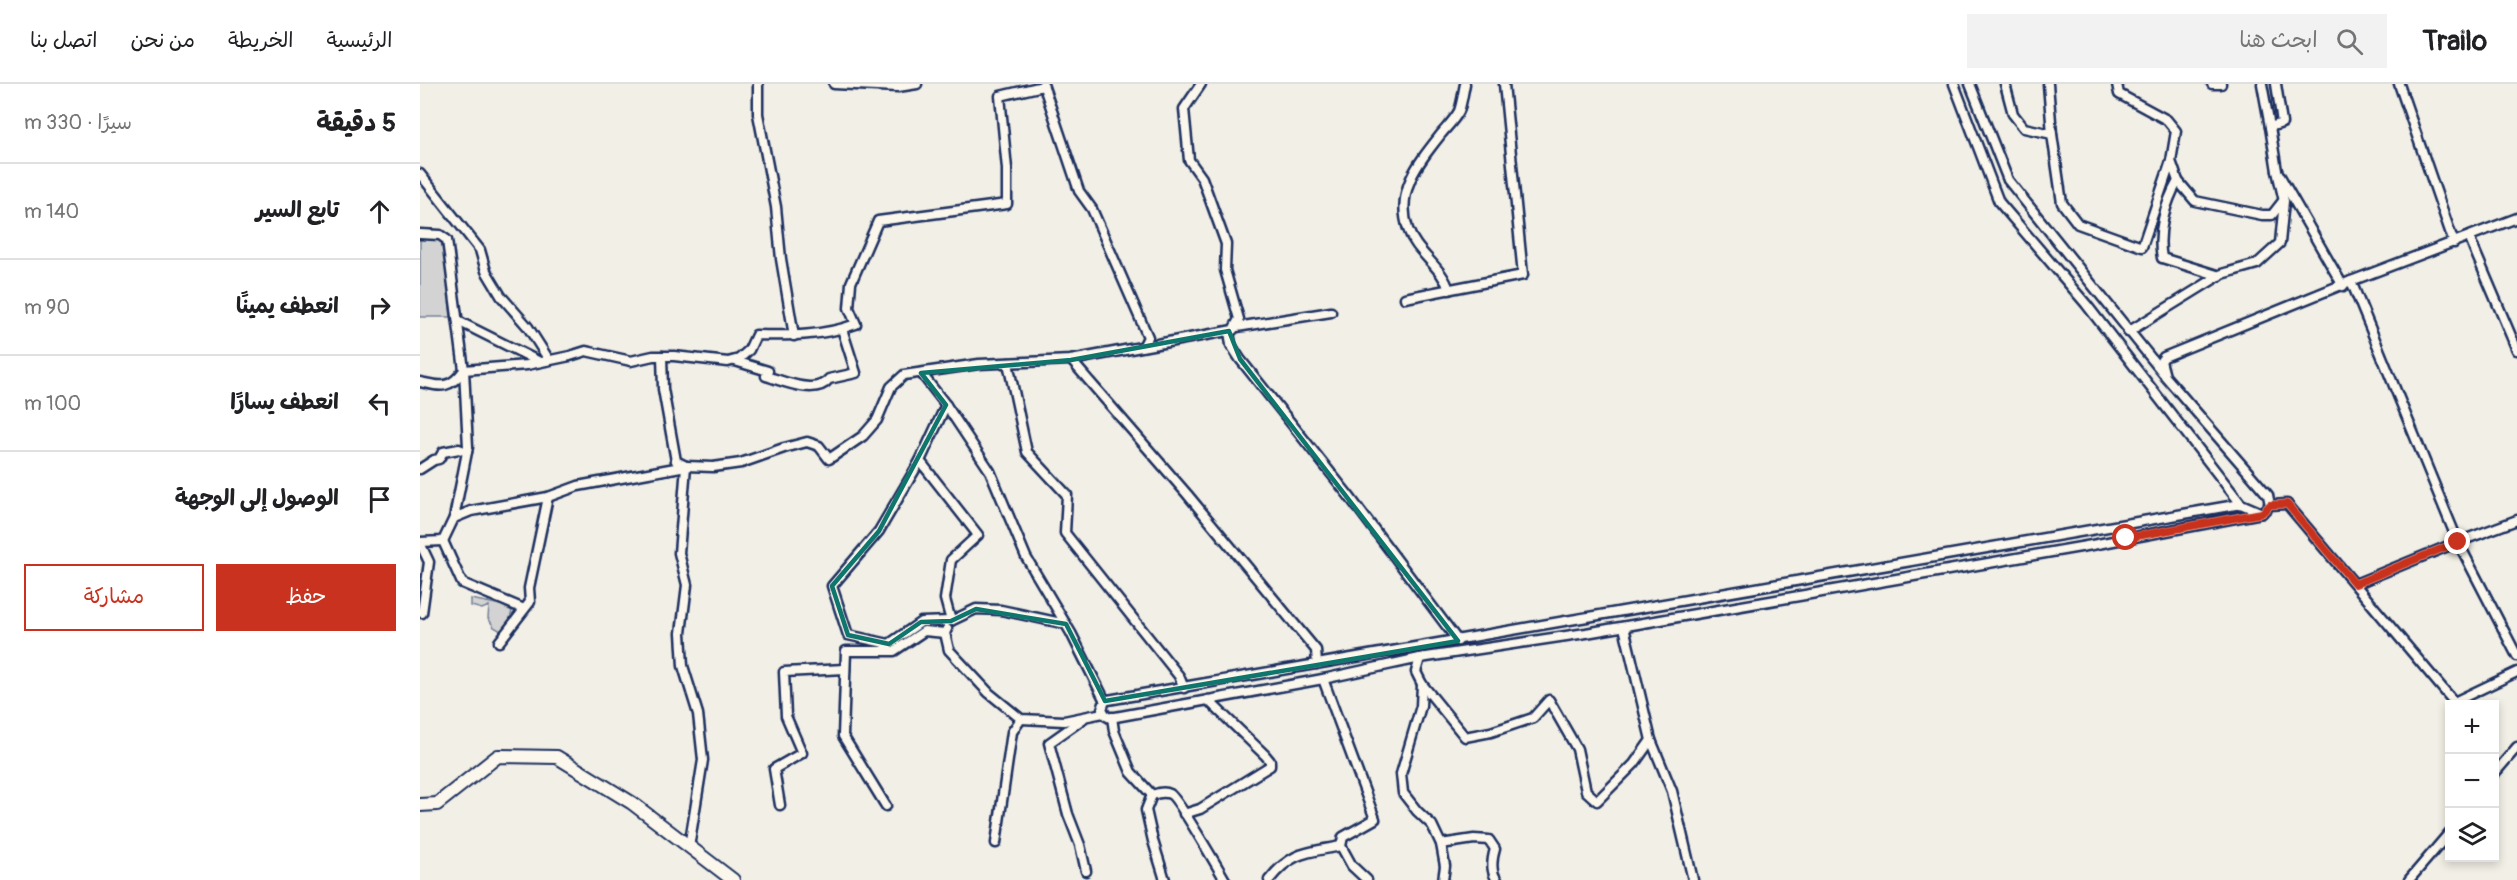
<!DOCTYPE html>
<html lang="ar">
<head>
<meta charset="utf-8">
<style>
	:root { --surface:#fff; --page:#f2f2f2; --text:#202124; --muted:#757577; --line:#e0e0e0; --accent:#c8321e }
	body { margin:0; font-family:Pangolin,"Playpen Sans Arabic",sans-serif; background:var(--page); color:var(--text); direction:rtl }
	.controls { position:absolute; right:18px; bottom:18px; display:grid; overflow:hidden; border-radius:0px; box-shadow:0 3px 9px #0003 }
	.controls button { width:54px; height:54px; display:grid; place-items:center; padding:0; border:0; border-bottom:2px solid var(--line); background:var(--surface); color:var(--text); font:30px sans-serif }
	.stop { position:absolute; width:18px; height:18px; margin:-14px; border:4px solid #c8321e; border-radius:50%; background:#fff }
	.stop.end { background:#c8321e; border-color:#fff; box-shadow:0 2px 6px #0008 }
	.list { margin:0; padding:0; list-style:none }
	h2 { display:flex; justify-content:space-between; align-items:center; height:78px; margin:0; padding:0 24px; font-size:26px }
	h2 small { font-size:20px; font-weight:400; color:var(--muted) }
	.list li { display:grid; grid-template-columns:39px 1fr auto; gap:18px; align-items:center; box-sizing:border-box; height:96px; padding:0 24px; border-top:2px solid var(--line) }
	.list b { display:block; font-size:22px; white-space:nowrap }
	.list em { font-size:20px; font-style:normal; color:var(--muted) }
	.actions { display:flex; gap:12px; padding:18px 24px }
	.actions a { flex:1; padding:14px 0; border:2px solid var(--accent); border-radius:0px; text-align:center; font-size:21px; color:var(--accent) }
	.actions .main { background:var(--accent); color:#fff }
	.icon { flex:none; width:33px; height:33px; fill:none; stroke:currentColor; stroke-width:2; stroke-linecap:round; stroke-linejoin:round }
	.map { position:relative; flex:none; width:2097px; height:796px; overflow:hidden; direction:ltr }
	header { display:flex; align-items:center; gap:36px; box-sizing:border-box; height:84px; padding:0 30px; background:var(--surface); border-bottom:2px solid var(--line) }
	header strong { font-size:28px }
	nav { display:flex; gap:33px; margin-inline-start:auto; font-size:21px }
	.search { width:420px; height:54px; background:var(--page); display:flex; align-items:center; gap:15px; box-sizing:border-box; padding:0 21px; border-radius:0px; color:var(--muted); font-size:22px }
	main { display:flex }
	aside { flex:1; background:var(--surface) }
	.map>svg:first-child { display:block }
	.green { fill:#d2d3d2; stroke:#768198; stroke-width:1.5 }
	.lines { fill:none; stroke-linecap:round; stroke-linejoin:round }
	.street-casing { stroke:#1b2f5e; stroke-width:13 }
	.secondary-casing { stroke:#1b2f5e; stroke-width:16 }
	.street { stroke:#fbf7ec; stroke-width:8 }
	.secondary { stroke:#fbf7ec; stroke-width:12 }
	.route { stroke:#c8321e; stroke-width:8 }
	.marked { fill:none; stroke:#0f766e; stroke-width:4.5; stroke-linejoin:round }
</style>
</head>
<body>
<header>
<strong>Trailo</strong>
<div class="search"><svg class="icon" aria-label="search" viewBox="0 0 24 24"><circle cx="10" cy="10" r="6"/><path d="M15 15l6 6"/></svg>ابحث هنا</div>
<nav><a>الرئيسية</a><a>الخريطة</a><a>من نحن</a><a>اتصل بنا</a></nav>
</header>
<main>
<div class="map">
<svg width="2097" height="796" viewBox="0 0 2097 796">
	<rect width="100%" height="100%" fill="#f2efe6"/>
	<filter id="ink" filterUnits="userSpaceOnUse"><feTurbulence type="fractalNoise" baseFrequency=".0167" numOctaves="2"/><feDisplacementMap in="SourceGraphic" scale="12" xChannelSelector="R" yChannelSelector="G"/><feConvolveMatrix kernelMatrix="1 2 1 2 8 2 1 2 1" color-interpolation-filters="sRGB"/></filter>
	<g filter="url(#ink)">
		<g class="green">
			<polygon points="0,154 17,154 24,160 31,233 0,233"/>
			<polygon points="51,515 81,521 92,527 89,538 81,547 74,543 68,534 69,522 62,525 51,522"/>
		</g>
		<g class="lines">
			<defs>
				<g id="street">
					<polyline points="338,0 338,30 356,123 361,175 374,252"/>
					<polyline points="414,0 478,3 497,0"/>
					<polyline points="623,0 659,107 672,125 728,253 724,261"/>
					<polyline points="1534,0 1579,118 1666,220 1821,420 1842,429 1850,421 1848,411 1745,292 1741,277 1744,273 1931,197 2097,134"/>
					<polyline points="1550,0 1588,96 1743,289"/>
					<polyline points="1585,0 1593,30 1604,44 1632,50"/>
					<polyline points="1628,0 1632,50 1642,119 1658,140 1722,163 1751,77"/>
					<path d="M1697,0L1699,10L1747,36L1756,47L1751,77L1758,97C1745,119 1737,149 1742,174L1800,192"/>
					<polyline points="1792,0 1801,0"/>
					<polyline points="1842,0 1850,43"/>
					<polyline points="1856,0 1862,39 1850,43 1857,87 1923,202"/>
					<polyline points="1979,0 2034,159"/>
					<polyline points="0,90 60,166 66,187 81,212 108,243 129,276"/>
					<polyline points="1758,97 1775,117 1842,131 1852,131 1863,117"/>
					<polyline points="0,150 20,151 27,156 44,286 48,363 34,434"/>
					<polyline points="2049,153 2097,266"/>
					<polyline points="1931,197 2038,458 1935,500"/>
					<path d="M1029,206C1022,182 996,169 988,145C975,106 999,78 1022,49C1027,43 1035,35 1039,27C1042,19 1043,9 1045,0"/>
					<polyline points="985,214 1103,191 1084,0"/>
					<polyline points="38,237 120,278"/>
					<polyline points="817,243 911,228"/>
					<polyline points="809,247 811,261 820,275 929,412 1038,557"/>
					<polyline points="1708,248 1802,190 1837,180 1860,159 1864,117 1857,87"/>
					<polyline points="242,272 243,305 256,377 266,382"/>
					<polyline points="651,276 767,410 896,566 897,580"/>
					<path d="M315,277L348,287L346,292C363,297 396,312 409,295L436,289L422,245"/>
					<polyline points="588,279 607,368 647,411 645,449 759,592 764,604"/>
					<polyline points="501,289 526,321 570,387 606,473 651,549 685,617"/>
					<path d="M0,298C22,303 30,305 44,286L107,281L150,272L166,267L211,277L233,272H254L308,278L319,275L329,266L336,251C370,252 404,252 436,240L429,224L431,199L458,137L587,120V85L580,12L623,2"/>
					<polyline points="526,321 500,377 558,451 531,476 525,515 531,537 556,525 581,526 646,540"/>
					<polyline points="500,377 459,447 412,502 428,551 469,560 501,538 531,537"/>
					<polyline points="266,382 259,469 267,501 261,549 263,582 278,630 283,676 269,763"/>
					<polyline points="0,385 14,376 19,375 23,368 39,365 47,368"/>
					<polyline points="1821,420 688,616 685,617 682,625 686,632 690,634 903,595 1000,574 1166,549 1672,461 1842,429"/>
					<polyline points="1850,421 1867,420 2034,618 2097,588"/>
					<polyline points="2097,436 2038,458 2097,572"/>
					<polyline points="23,457 42,499 104,525"/>
					<polyline points="0,458 23,457 34,434 51,427 128,413 158,402 266,382 293,383 321,379 364,364 387,358 399,362 409,375 443,352 457,336 471,303 484,291 559,280 651,276 813,246 819,235 805,186 806,160 782,94 769,76 764,25 781,0"/>
					<polyline points="0,459 9,478 2,529"/>
					<polyline points="527,545 525,549 529,566 569,609 601,635 644,637 683,629"/>
					<polyline points="79,558 110,518 109,504 128,413"/>
					<polyline points="1000,574 996,588 1002,600 1045,653 1071,648 1113,634 1129,616 1157,665 1166,707 1177,717 1214,680 1231,656 1204,543"/>
					<polyline points="903,595 955,735 923,753 921,762 932,782 947,796"/>
					<polyline points="1002,600 1001,622 981,690 983,709 997,727 1012,741 1021,760 1025,782 1023,796"/>
					<path d="M692,633L694,647L711,688L732,711C738,709 744,707 750,710C757,713 798,784 805,796"/>
					<polyline points="663,635 629,659 648,730 660,761 666,787"/>
					<polyline points="1231,656 1252,707 1273,796"/>
					<polyline points="2074,690 2097,663"/>
					<polyline points="732,711 726,726 733,757 745,796"/>
					<polyline points="360,721 354,685 382,669 366,632 364,588 425,585"/>
					<polyline points="466,722 423,652 426,567 474,567 504,547 525,549"/>
					<polyline points="764,730 780,725 850,682 850,677 845,671 788,616"/>
					<polyline points="576,759 592,648 601,635"/>
					<path d="M1021,760L1054,755L1069,756L1075,765C1072,775 1070,787 1077,796"/>
					<path d="M849,796C872,767 886,769 921,762"/>
					<polyline points="1989,796 2030,748"/>
				</g>
				<polyline id="secondary" points="0,721 17,720 78,672 137,673 212,719 313,796"/>
			</defs>
			<use href="#street" class="street-casing"/>
			<use href="#secondary" class="secondary-casing"/>
			<use href="#street" class="street"/>
			<use href="#secondary" class="secondary"/>
		</g>
	</g>
	<g class="lines" filter="url(#ink)">
		<polyline class="route" points="1706,454 1842,429 1850,421 1867,420 1935,500 2038,458"/>
	</g>
	<path class="marked" d="M809,247L820,275L1038,557L685,617L646,540L556,525L531,537L501,538L469,560L428,551L412,502L459,447L526,321L501,289L651,276Z"/>
</svg>
<div class="controls">
<button>+</button>
<button>−</button>
<button><svg class="icon" aria-label="layers" viewBox="0 0 24 24"><path d="M12 4l9 5-9 5-9-5zM3 14l9 5 9-5"/></svg></button>
</div>
<div class="stop" style="left:1706px;top:454px"></div>
<div class="stop end" style="left:2038px;top:458px"></div>
</div>
<aside>
<h2>5 دقيقة<small>سيرًا · 330 m</small></h2>
<ul class="list">
<li><svg class="icon" aria-label="ahead" viewBox="0 0 24 24"><path d="M12 20V5M6 11l6-6 6 6"/></svg><div><b>تابع السير</b></div><em>140 m</em></li>
<li><svg class="icon" aria-label="right" viewBox="0 0 24 24"><path d="M7 20v-9h11M14 6l5 5-5 5"/></svg><div><b>انعطف يمينًا</b></div><em>90 m</em></li>
<li><svg class="icon" aria-label="left" viewBox="0 0 24 24"><path d="M17 20v-9H6M10 6l-5 5 5 5"/></svg><div><b>انعطف يسارًا</b></div><em>100 m</em></li>
<li><svg class="icon" aria-label="arrive" viewBox="0 0 24 24"><path d="M6 21V4h12l-3 4 3 4H6"/></svg><div><b>الوصول إلى الوجهة</b></div></li>
</ul>
<div class="actions"><a class="main">حفظ</a><a>مشاركة</a></div>
</aside>
</main>
</body>
</html>
